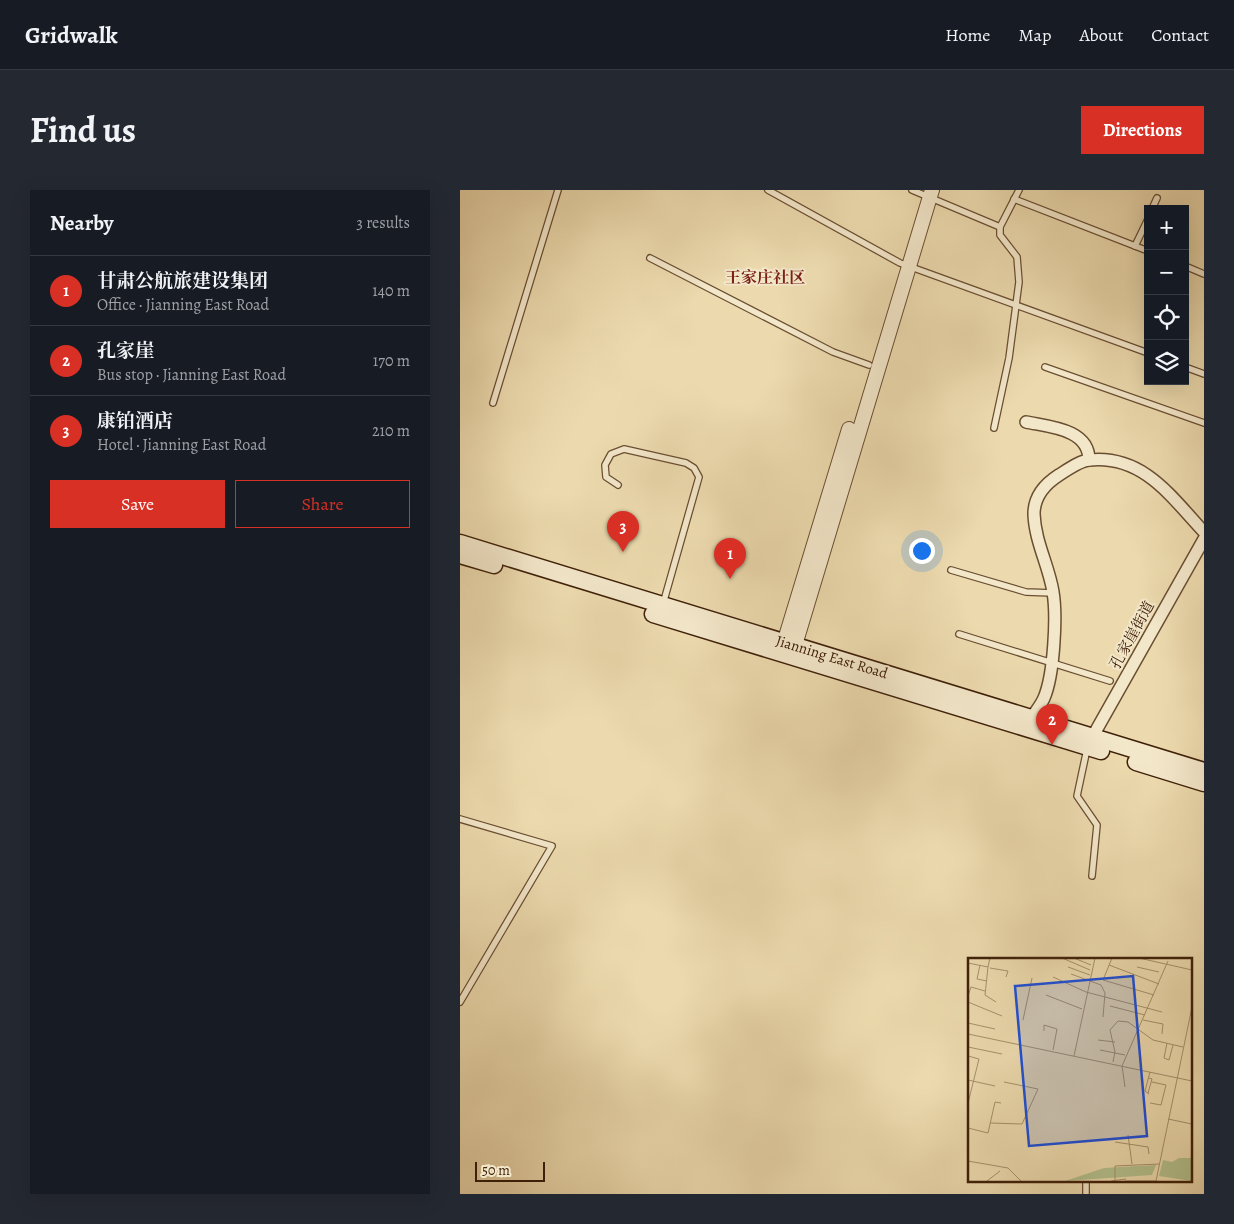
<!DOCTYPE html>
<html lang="en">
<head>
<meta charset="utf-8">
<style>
	:root { --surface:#171b24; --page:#242831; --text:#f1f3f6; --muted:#9ea1a6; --line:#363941; --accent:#d93025 }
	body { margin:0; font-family:Alegreya,"Noto Serif SC",serif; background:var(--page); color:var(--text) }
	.controls { position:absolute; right:15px; top:15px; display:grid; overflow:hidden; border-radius:0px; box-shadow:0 5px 20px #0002 }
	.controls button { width:45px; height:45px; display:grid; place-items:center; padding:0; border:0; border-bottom:1px solid var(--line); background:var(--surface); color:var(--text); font:25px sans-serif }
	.scale { position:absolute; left:15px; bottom:12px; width:70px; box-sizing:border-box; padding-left:5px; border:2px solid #3f2009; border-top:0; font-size:14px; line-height:18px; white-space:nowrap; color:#3f2009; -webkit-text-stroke:4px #f3e7ca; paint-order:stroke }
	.you { position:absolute; left:461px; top:360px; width:18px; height:18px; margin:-12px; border:4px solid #fff; border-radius:50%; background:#1a73e8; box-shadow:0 0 0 8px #1a73e833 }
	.badge { display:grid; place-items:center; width:32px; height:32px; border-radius:50%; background:var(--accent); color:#fff; font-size:16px; font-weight:700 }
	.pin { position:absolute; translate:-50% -41px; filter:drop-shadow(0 1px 2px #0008) }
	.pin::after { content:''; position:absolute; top:26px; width:18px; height:15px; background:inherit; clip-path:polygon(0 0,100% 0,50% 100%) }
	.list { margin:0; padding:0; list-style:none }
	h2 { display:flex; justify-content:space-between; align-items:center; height:65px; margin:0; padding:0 20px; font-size:21px }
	h2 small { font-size:16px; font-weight:400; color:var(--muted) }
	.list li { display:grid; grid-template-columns:32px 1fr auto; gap:15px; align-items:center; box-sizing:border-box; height:70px; padding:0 20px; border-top:1px solid var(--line) }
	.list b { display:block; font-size:19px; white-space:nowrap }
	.list p { margin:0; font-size:16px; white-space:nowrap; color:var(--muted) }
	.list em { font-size:16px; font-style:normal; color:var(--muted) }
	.actions { display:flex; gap:10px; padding:15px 20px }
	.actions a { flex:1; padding:11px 0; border:1px solid var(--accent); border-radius:0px; text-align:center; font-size:18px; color:var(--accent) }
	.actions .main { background:var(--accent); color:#fff }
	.icon { flex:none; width:28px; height:28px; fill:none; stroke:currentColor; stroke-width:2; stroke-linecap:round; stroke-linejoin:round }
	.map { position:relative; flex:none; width:744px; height:1004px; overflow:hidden; border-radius:0px }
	header { display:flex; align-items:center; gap:30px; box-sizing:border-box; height:70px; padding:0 25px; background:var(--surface); border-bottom:1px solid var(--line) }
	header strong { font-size:24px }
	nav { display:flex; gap:28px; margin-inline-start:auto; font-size:18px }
	.intro { display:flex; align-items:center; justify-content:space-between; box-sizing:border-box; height:120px; padding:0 30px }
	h1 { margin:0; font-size:35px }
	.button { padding:12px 22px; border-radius:0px; background:var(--accent); color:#fff; font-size:18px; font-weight:700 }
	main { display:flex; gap:30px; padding:0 30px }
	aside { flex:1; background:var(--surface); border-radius:0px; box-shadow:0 5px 20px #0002 }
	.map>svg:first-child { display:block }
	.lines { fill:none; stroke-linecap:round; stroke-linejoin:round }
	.service-casing { stroke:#6a4e32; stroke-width:8 }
	.minor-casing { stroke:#6a4e32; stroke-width:14 }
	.tertiary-casing { stroke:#6a4e32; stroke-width:16 }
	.secondary-casing { stroke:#3f2009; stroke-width:19 }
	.service { stroke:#f3e7ca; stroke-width:5.5 }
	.minor { stroke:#f3e7ca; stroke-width:11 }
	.tertiary { stroke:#f3e7ca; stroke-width:14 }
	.secondary { stroke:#f3e7ca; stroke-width:16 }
	.labels { text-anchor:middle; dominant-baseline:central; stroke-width:4; stroke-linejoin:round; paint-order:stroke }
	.street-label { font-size:15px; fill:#3f2009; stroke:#f3e7ca }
	.neighbourhood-label { font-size:16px; font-weight:bold; fill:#7a1f14; stroke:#f3e7ca }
	.inset-road { fill:none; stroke:#a7906c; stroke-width:1 }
	.view { fill:#1d4ed8; fill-opacity:0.15; stroke:#1d4ed8; stroke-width:2.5 }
	.inset-edge { fill:none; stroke:#3f2009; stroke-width:2.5 }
</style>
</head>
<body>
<header>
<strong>Gridwalk</strong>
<nav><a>Home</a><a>Map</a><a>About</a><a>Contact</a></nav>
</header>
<div class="intro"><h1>Find us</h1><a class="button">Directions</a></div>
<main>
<aside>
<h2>Nearby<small>3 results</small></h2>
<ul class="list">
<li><span class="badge">1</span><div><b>甘肃公航旅建设集团</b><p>Office · Jianning East Road</p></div><em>140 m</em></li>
<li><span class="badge">2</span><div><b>孔家崖</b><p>Bus stop · Jianning East Road</p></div><em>170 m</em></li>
<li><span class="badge">3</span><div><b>康铂酒店</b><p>Hotel · Jianning East Road</p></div><em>210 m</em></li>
</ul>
<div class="actions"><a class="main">Save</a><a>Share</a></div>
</aside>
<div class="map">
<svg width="744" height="1004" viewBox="0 0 744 1004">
	<rect width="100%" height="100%" fill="#ecdaae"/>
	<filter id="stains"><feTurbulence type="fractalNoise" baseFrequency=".004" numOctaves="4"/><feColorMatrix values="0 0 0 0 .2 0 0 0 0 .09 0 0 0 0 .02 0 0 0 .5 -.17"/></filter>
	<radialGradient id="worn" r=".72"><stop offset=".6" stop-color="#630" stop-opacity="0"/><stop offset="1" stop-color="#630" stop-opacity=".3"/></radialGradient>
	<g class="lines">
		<defs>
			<g id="service">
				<polyline points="308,0 440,73 688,163"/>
				<polyline points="452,0 540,37 540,45 557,67 559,92 549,168 534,238"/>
				<polyline points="554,9 688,61"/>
				<polyline points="692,19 697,8"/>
				<polyline points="540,37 559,0"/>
				<polyline points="675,56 688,29"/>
				<polyline points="190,68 373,162 409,175"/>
				<polyline points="725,76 744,84"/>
				<polyline points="585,177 744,233"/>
				<polyline points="725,177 744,184"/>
				<polyline points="33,213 98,0"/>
				<polyline points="158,295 146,287 145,275 151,264 164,259 226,273 234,278 239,287 203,414"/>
				<polyline points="491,380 566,402 593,403"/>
				<polyline points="499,444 650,491"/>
				<polyline points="627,559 617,606 637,635 632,686"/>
				<polyline points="0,629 92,656 0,812"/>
				<polyline points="626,990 626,1004"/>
			</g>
			<g id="minor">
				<path d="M566,232C590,237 629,239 629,270"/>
				<path d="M572,527C576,521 581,515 584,508C594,485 597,426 593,402C589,376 575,352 574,324C574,307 585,294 599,285C607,280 621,270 630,270C684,265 712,308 744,342"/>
				<polyline points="629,553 744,349"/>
			</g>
			<g id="tertiary">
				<polyline points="321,463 389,239"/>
				<polyline points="332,465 472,0"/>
			</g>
			<g id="secondary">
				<polyline points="0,353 744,581"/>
				<polyline points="0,365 34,375"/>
				<polyline points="193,424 641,561"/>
				<polyline points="676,572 744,593"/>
			</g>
		</defs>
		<use href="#service" class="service-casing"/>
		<use href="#minor" class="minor-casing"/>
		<use href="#tertiary" class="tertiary-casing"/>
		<use href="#secondary" class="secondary-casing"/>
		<use href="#service" class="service"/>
		<use href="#minor" class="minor"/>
		<use href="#tertiary" class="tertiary"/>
		<use href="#secondary" class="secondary"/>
	</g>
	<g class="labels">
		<g class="street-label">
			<text transform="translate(672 445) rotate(-61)">孔家崖街道</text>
			<text transform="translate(372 467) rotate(17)">Jianning East Road</text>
		</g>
		<g class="neighbourhood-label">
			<text x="305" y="88">王家庄社区</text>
		</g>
	</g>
	<g transform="translate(508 768)">
		<rect width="224" height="224" fill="#ecdaae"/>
		<path d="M211,200H224V223L191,218L195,202L204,204ZM188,207L184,217L97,223L136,210Z" fill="#b3c18e"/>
		<path class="inset-road" d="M94,0L122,12M106,0L123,7M171,0L224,12M0,5L20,9L22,0M12,7L9,21L19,23M141,7L191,26M20,9L17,37L28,44M100,9L122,17M169,9L191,14M22,10L40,13L38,19M103,16L133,27L137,35L135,59M85,19L118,34L194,54M135,22L186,37M135,22L144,0M78,37L114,51M0,38L3,29L17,33M0,44L34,58M142,48L177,57M55,62L64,20M175,62L195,66L194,76M0,65L27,71M76,73V67L89,71L85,92M0,76L224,123M130,82L147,84M199,85L196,100L201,102L205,87M0,89L34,96M132,92L157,97M0,98L11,101L0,145M106,98L127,0M145,104L147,94L142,72L150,63L160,64L185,82L215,89M0,122L27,128M157,129L154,108L200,3M180,135L184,121L181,120M181,136L177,133L182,114M182,145L193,147L198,127L184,124M200,161L224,166M22,165L54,166L70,131L36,124M0,170L20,175L27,144L33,145M160,177L164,206M147,184L180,189L181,196M0,203L40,210L53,223M19,223L32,213M143,223L158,221M147,223V208L191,206M157,223H189M188,223L224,49"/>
		<path class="view" d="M165,18L179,178L61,188L47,28Z"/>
		<rect width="224" height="224" class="inset-edge"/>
	</g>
	<rect width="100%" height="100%" filter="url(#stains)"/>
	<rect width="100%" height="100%" fill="url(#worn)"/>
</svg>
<div class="controls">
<button>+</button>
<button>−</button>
<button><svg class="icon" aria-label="locate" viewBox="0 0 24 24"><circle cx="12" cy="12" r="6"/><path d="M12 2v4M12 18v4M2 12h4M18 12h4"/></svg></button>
<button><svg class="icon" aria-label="layers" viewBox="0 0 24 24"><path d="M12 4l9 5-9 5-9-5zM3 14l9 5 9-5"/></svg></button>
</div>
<div class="scale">50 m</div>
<div class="you"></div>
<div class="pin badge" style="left:270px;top:389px">1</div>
<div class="pin badge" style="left:592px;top:555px">2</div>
<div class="pin badge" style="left:163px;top:362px">3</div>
</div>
</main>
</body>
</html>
